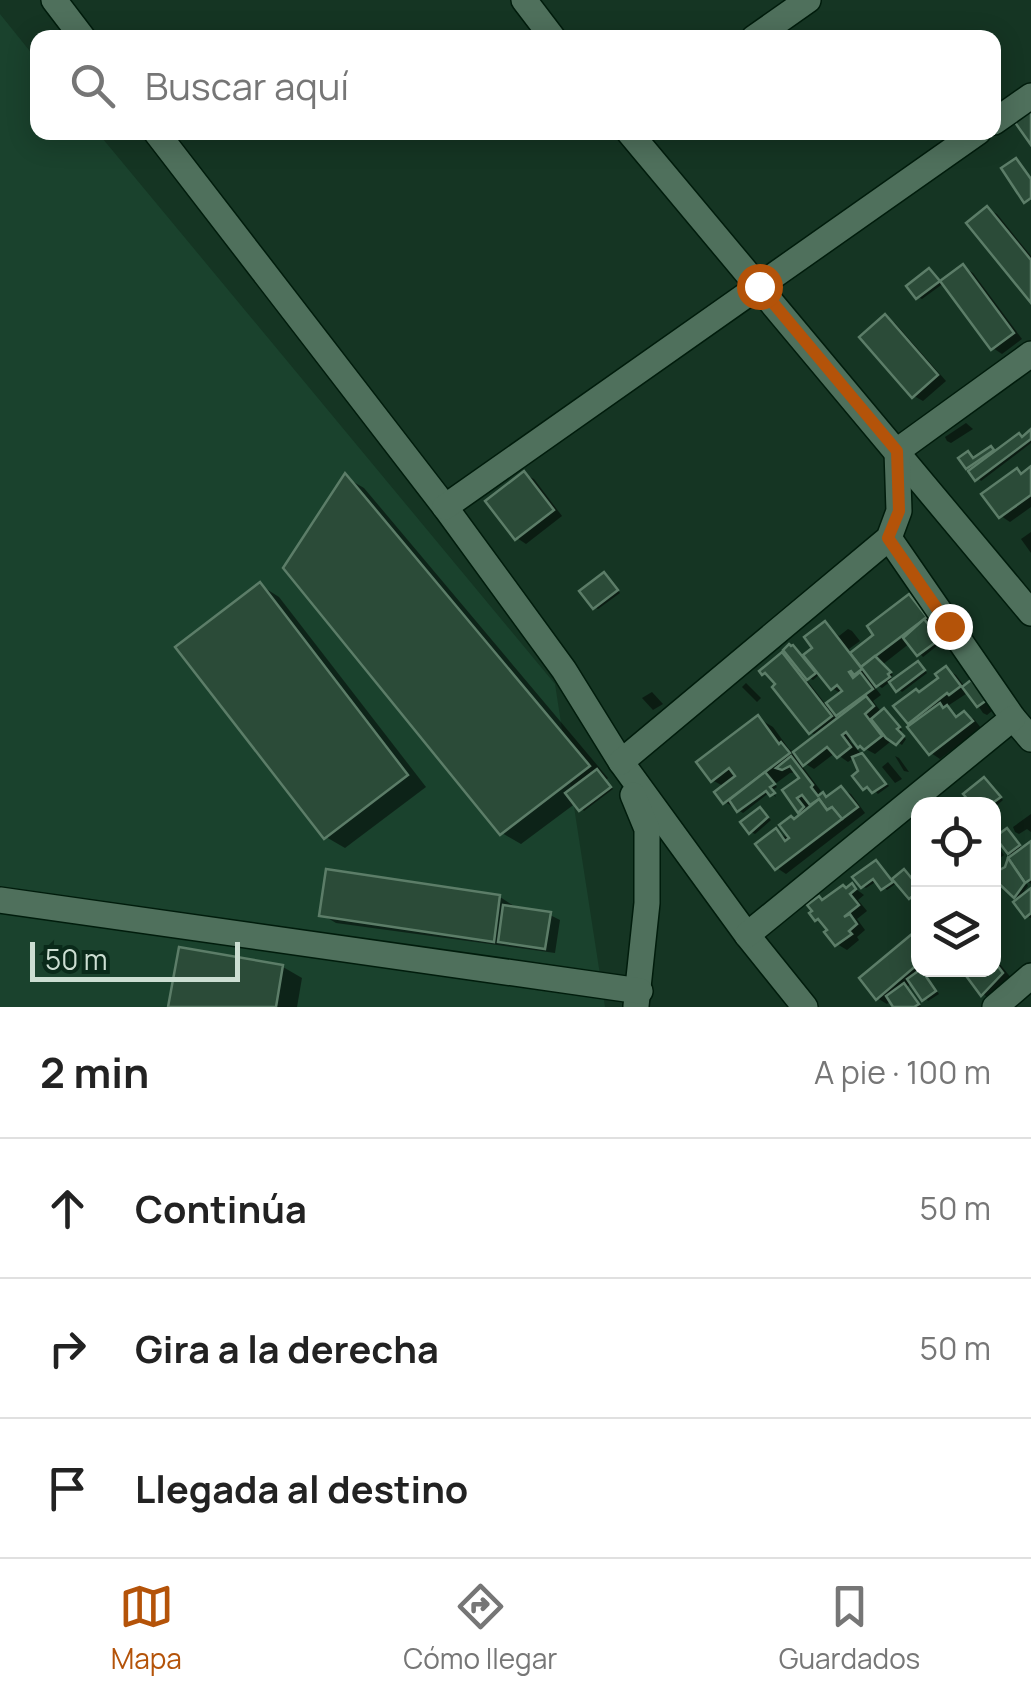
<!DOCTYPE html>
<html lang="es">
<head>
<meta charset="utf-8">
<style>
	:root { --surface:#fff; --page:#f6f6f6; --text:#222; --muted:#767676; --line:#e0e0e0; --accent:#b45309 }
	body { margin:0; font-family:Manrope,sans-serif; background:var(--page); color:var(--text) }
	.controls { position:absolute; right:30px; bottom:30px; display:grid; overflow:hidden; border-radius:20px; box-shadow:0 5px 25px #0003 }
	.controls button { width:90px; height:90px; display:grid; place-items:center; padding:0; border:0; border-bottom:2px solid var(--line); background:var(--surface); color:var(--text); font:50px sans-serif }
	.scale { position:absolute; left:30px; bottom:25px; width:210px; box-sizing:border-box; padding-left:10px; border:5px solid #ccded2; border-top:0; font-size:28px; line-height:35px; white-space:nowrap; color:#ccded2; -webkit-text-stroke:8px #0a2a1a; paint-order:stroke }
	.stop { position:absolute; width:30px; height:30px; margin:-22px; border:8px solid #b45309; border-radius:50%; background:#fff }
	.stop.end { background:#b45309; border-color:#fff; box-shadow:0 2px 10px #0008 }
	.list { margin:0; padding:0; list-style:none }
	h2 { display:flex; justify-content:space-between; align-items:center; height:130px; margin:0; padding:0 40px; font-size:42px }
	h2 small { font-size:32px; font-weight:400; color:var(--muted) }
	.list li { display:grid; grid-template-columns:65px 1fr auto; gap:30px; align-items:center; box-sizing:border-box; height:140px; padding:0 40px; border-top:2px solid var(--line) }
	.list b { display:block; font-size:38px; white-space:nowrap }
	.list em { font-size:32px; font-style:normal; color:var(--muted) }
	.icon { flex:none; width:55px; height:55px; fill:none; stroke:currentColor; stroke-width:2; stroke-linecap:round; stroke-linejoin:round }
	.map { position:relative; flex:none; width:1031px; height:1007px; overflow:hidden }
	.search { position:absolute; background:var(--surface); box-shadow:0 5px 25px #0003; left:30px; right:30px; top:30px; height:110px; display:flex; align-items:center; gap:25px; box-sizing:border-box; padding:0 35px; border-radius:20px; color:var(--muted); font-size:38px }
	.sheet { height:550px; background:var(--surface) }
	nav { display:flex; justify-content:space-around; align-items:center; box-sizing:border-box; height:140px; border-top:2px solid var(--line); background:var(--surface); font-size:28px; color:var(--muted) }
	nav a { display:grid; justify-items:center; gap:5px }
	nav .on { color:var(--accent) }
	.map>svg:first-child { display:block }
	.built { fill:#1a422d }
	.shadow { fill:#0007; fill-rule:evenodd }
	.building { fill:#2b4b38; stroke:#5c7d68; stroke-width:2.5 }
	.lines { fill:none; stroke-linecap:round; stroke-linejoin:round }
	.minor-casing { stroke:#001c0c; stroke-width:28 }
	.minor { stroke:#4f705c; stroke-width:25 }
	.route { stroke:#b45309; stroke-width:12 }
</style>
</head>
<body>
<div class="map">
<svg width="1031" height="1007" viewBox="0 0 1031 1007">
	<rect width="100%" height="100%" fill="#153523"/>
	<polygon class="built" points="0,14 37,60 38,132 98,133 555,684 605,1007 0,1007"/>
	<g class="shadow">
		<polygon points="987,209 997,214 1031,256 1031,299"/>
		<polygon points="963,267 973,273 1022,339 1002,354 993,348 944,283 922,299 918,297 934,273 941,283"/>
		<polygon points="885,317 895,323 946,381 923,401 914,396"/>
		<polygon points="966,423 973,429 951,443 947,441 945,437"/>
		<polygon points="1031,433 1031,443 981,481 968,467 968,454 974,460 991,448 996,453"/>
		<polygon points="1031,469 1031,507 1010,522 1001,516 1017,471 1024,475"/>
		<polygon points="524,474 534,479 562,516 526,544 517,538"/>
		<polygon points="345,477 364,488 608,778 606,780 613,789 584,811 576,803 521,844 502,833"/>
		<polygon points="1031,532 1031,553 1021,539"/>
		<polygon points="604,575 620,593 598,609 594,607"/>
		<polygon points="260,585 279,597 426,787 345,848 326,837"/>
		<path d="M910,597L919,603L935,623L930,627L942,642L923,657L910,643L882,665L893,675L890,677L894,681L922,666L927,673L902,692L891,681L882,688L870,681L881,695L873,701L882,713L888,714L902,730L899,733L906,739L902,745L884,733L890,742L875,754L849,740L889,786L878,794L872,788L869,790L865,788L855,757L848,762L835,753L814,769L796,758L821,791L819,793L829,798L841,789L851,794L865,813L786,874L777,868L776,831L796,843V821L805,814L799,811L786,791L802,778L797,772L790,773L775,784L777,787L773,790L776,797L770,792L743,813L725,802V787L712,780L758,718L773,727L789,749L796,753L817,736L810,732L773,678L764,673L782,655L797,664L793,648L804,658L816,648L825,624L839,636L848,629L852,631L860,641L849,649L853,654L877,636ZM852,667L858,677L853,681L846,672ZM821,673L832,688L842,694L827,706L802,674L813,680Z"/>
		<polygon points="946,669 956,675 965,687 972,682 976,685 993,710 987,715 983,713 969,692 946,707 954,712 949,712 962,728 964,714 974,719 981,728 940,759 931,753 914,725 909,722 920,694 941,678"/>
		<polygon points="746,683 761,698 757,702 742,687"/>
		<polygon points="652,692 663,704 653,710 642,698"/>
		<polygon points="895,756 899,758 909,772 904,771"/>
		<polygon points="888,762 902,779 895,783 882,767"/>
		<polygon points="985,780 1003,800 994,808 994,804 975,804 966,794"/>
		<polygon points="760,810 771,820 755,834 751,832"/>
		<polygon points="1031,814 1031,832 1027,829 1019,834 1015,832 1013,827"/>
		<polygon points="1008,831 1023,850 1031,844 1031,884 1025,880 1028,886 1019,898 1031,891 1031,918 1027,916 1020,899 999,880 994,885 994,875 1007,869 1015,856 1009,853"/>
		<polygon points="994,841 1004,855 994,863"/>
		<polygon points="876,863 893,882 905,872 909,874 918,886 918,897 915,900 911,897 898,882 887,890 877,881 866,888 862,886"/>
		<polygon points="852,886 864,895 858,900 867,911 857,919 865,930 857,937 859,940 847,950 837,944 826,925 817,920 824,902"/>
		<polygon points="500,897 514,906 514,909 550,915 560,920 555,953 336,923 321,914"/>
		<polygon points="918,933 918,969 928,969 924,973 939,994 928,1001 912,982 907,987 921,1007 896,1007 891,1000 887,1004 877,998 862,978"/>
		<polygon points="994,957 1012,979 992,1000 983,994 964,969 994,969"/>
		<polygon points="283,967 302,978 297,1007 171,1007"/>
	</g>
	<g class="building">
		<polygon points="1031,108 1031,145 1014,121"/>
		<polygon points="1016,158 1031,179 1031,198 1024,203 1001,168"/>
		<polygon points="987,206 1031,260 1031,303 966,223"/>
		<polygon points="963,264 1014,333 991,350 940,281"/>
		<polygon points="929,268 940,281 916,299 906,286"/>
		<polygon points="885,314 938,375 912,398 859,337"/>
		<polygon points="1031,429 1031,439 975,481 968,471 1019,433 1022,437"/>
		<polygon points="991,446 994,450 966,469 958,458 968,451 973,458"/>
		<polygon points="1031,466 1031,495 999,518 981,494 1017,468 1021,474"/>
		<polygon points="524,471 554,510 515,540 485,501"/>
		<polygon points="345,473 590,766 500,835 283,568"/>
		<polygon points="604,572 618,590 593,609 579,591"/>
		<polygon points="260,582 408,775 324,839 175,647"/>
		<polygon points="909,594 927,617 861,667 850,653 873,635 867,626"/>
		<polygon points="924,619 940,639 917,656 903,638"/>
		<polygon points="825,621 862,669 854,675 851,671 849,672 853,678 860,672 873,689 836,716 826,703 842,691 837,685 831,690 803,655 812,648 804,637"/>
		<polygon points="789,644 791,646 793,645 816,673 807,680 783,650"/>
		<polygon points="782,652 832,716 809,734 772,687 775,684 765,673 762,675 759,671"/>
		<polygon points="875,656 891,672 888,674 890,677 876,687 861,667"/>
		<polygon points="918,661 925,670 896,692 889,682"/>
		<polygon points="946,666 961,686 949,695 947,693 908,724 893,706 916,689 919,692 938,678 935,674"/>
		<polygon points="971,680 987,700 977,707 962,687"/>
		<polygon points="866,696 874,706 865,714 882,736 864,750 860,746 858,748 846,732 842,735 851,747 837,758 827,747 803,766 793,752"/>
		<polygon points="940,703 943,708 947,705 956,717 964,711 973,721 929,755 907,727"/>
		<polygon points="884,708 900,727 897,729 904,736 896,745 886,738 871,719"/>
		<polygon points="758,715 779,744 781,742 790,753 723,804 714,792 735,776 729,768 711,782 696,762"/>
		<polygon points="862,753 886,784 872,793 867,787 863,790 852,776 858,771 852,757"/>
		<polygon points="791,756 813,785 811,787 818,796 823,792 826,797 841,786 858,807 842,819 832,807 827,810 819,799 810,805 802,795 797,798 804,807 798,813 782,790 799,778 790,766 782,770 776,768"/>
		<polygon points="597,769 611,787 579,811 565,793"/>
		<polygon points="765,772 775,784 770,787 775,793 770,796 766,791 737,812 729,800"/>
		<polygon points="984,777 1001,797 991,804 972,804 963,794"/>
		<polygon points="819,799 827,810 832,807 842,819 775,870 755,844 776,828 785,841 789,838 779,825 791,816 794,819"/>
		<polygon points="760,807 768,817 749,834 740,822"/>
		<polygon points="1007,828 1020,845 1008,854 995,837"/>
		<polygon points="1031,841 1031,879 1025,883 1008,858"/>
		<polygon points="1008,858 1025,883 1014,898 994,879 994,873 1005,867"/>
		<polygon points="876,860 893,882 881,890 873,879 861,888 852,877"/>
		<polygon points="326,869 500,895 494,942 319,916"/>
		<polygon points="904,869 918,886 918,892 909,899 892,879"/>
		<polygon points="852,883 856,889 850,894 859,905 844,917 850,914 857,924 849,931 852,934 835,946 824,932 827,930 818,919 815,921 809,913 812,911 807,905 819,896 822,900 843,885 846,888"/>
		<polygon points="1031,888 1031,913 1025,918 1013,902"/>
		<polygon points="503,905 551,912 545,949 498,942"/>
		<polygon points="918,929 918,964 876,1000 859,978"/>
		<polygon points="179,947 283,965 276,1007 168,1007"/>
		<polygon points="994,961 1003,973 981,996 961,969 994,969"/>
		<polygon points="921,969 936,991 922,1001 907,979"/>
		<polygon points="904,983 919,1004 914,1007 893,1007 886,996"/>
	</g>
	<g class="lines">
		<defs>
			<g id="minor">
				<polyline points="54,0 83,38"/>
				<polyline points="524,0 553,38"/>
				<polyline points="754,38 808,0"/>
				<polyline points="994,122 1031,96"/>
				<polyline points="156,132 445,507 564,670 621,762 747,935 805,1007"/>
				<polyline points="629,132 1031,613"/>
				<polyline points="445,507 978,132"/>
				<polyline points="889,538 1013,718 1031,739"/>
				<polyline points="621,762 889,538 899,511 897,451 1031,354"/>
				<polyline points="633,795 647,829 647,903 636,1006"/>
				<polyline points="0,900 640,991"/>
				<polyline points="747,935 1013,718"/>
				<polyline points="995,1007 1031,976"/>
			</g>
		</defs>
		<use href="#minor" class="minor-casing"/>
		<use href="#minor" class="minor"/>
	</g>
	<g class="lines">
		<polyline class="route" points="759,286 897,451 899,511 888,538 949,626"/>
	</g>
</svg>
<div class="controls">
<button><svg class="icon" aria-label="locate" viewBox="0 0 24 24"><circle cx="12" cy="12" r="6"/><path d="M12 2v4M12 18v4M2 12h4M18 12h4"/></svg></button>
<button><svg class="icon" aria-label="layers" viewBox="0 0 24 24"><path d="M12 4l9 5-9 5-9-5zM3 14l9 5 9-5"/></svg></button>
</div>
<div class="scale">50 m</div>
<div class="stop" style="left:759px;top:286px"></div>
<div class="stop end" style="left:949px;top:626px"></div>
<div class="search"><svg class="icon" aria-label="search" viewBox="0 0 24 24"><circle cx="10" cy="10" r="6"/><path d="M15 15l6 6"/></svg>Buscar aquí</div>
</div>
<section class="sheet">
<h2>2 min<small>A pie · 100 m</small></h2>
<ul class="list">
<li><svg class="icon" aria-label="ahead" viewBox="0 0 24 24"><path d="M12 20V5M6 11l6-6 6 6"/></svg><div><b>Continúa</b></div><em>50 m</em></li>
<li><svg class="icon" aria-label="right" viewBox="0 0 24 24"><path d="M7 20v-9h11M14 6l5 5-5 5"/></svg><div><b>Gira a la derecha</b></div><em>50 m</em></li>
<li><svg class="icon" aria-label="arrive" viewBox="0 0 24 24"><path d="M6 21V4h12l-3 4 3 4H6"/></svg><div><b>Llegada al destino</b></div></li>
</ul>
</section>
<nav>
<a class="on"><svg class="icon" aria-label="map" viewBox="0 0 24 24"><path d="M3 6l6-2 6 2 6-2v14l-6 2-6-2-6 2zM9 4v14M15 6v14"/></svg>Mapa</a>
<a><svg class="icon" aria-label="directions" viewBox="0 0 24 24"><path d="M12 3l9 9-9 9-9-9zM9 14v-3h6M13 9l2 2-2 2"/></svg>Cómo llegar</a>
<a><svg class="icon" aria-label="saved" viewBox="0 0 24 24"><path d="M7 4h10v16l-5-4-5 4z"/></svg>Guardados</a>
</nav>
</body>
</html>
